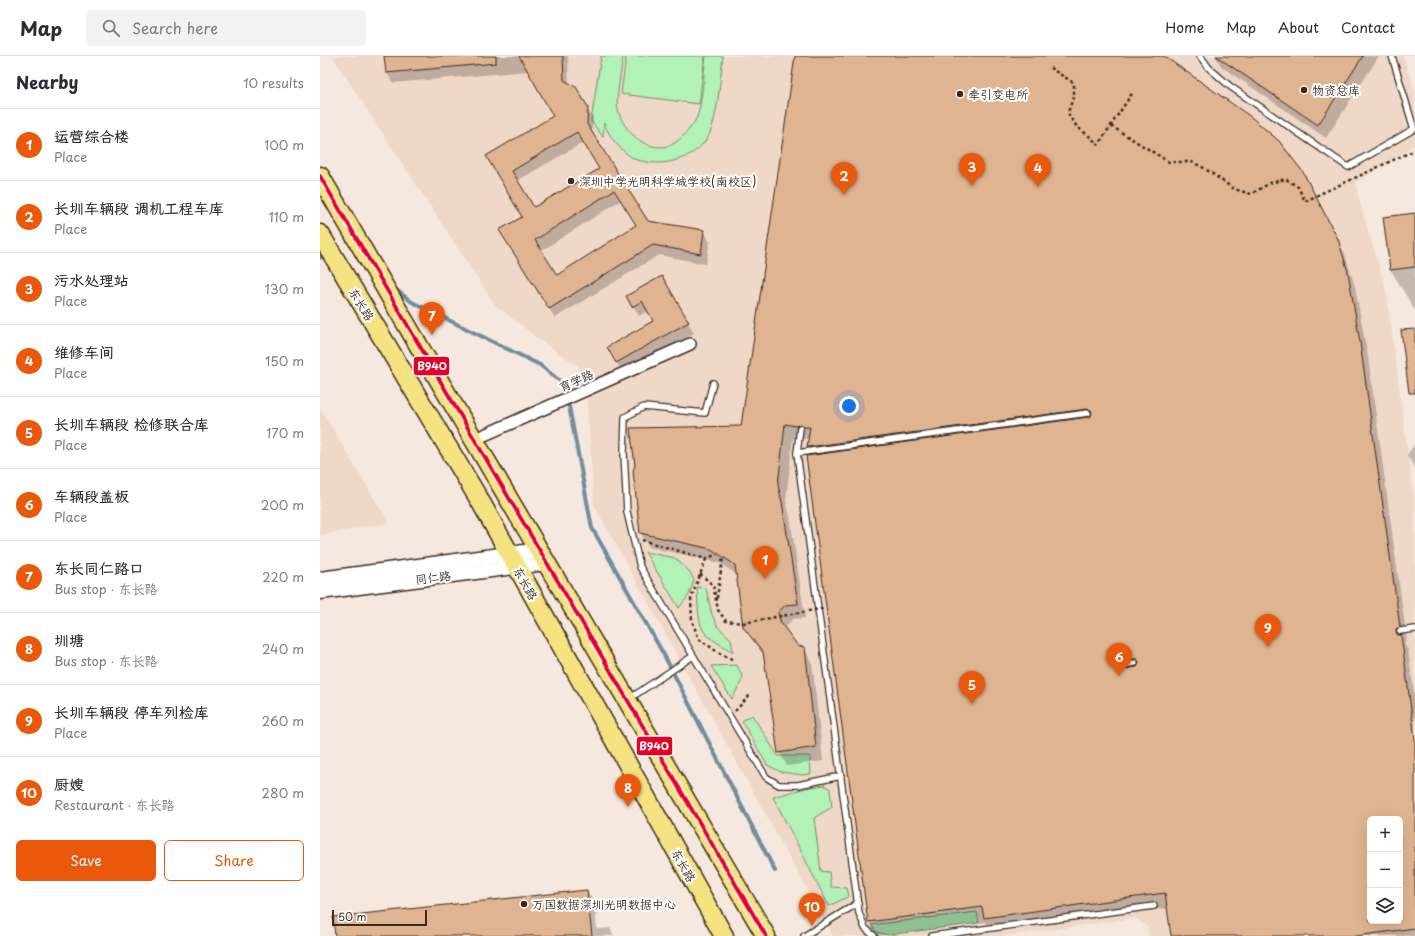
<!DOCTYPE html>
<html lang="en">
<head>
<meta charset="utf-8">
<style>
	:root { --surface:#fff; --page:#f2f2f3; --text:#2b2b33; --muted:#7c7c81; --line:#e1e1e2; --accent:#ea580c }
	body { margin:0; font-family:"Playpen Sans","LXGW WenKai TC",sans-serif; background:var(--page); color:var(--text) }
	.controls { position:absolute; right:12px; bottom:12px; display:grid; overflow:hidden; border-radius:6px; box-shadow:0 4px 16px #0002 }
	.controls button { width:36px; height:36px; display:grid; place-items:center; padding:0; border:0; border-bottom:1px solid var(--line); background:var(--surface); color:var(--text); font:20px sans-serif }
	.scale { position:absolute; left:12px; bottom:10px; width:95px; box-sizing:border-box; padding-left:4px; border:2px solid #3b2a1e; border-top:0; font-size:11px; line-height:14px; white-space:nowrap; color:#3b2a1e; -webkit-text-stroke:3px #fff; paint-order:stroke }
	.you { position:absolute; left:529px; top:350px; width:14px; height:14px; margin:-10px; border:3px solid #fff; border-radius:50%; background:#1a73e8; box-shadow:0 0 0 6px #1a73e833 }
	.badge { display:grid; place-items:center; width:26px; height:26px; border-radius:50%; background:var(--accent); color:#fff; font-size:13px; font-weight:700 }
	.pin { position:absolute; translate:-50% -33px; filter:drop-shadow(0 1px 2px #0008) }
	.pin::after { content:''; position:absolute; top:21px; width:14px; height:12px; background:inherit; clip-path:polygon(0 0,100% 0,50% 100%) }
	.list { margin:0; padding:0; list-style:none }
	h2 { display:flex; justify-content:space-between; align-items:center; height:52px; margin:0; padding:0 16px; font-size:17px }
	h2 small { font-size:13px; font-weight:400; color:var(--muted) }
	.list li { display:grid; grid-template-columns:26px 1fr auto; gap:12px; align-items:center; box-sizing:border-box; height:72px; padding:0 16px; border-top:1px solid var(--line) }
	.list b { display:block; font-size:15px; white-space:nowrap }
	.list p { margin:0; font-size:13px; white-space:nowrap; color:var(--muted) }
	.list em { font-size:13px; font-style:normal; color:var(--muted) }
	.actions { display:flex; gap:8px; padding:12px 16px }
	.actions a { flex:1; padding:9px 0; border:1px solid var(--accent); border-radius:6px; text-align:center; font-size:14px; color:var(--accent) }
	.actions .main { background:var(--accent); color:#fff }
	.icon { flex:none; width:22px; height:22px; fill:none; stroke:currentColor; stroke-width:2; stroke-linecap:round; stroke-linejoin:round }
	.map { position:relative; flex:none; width:1095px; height:880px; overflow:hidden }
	header { display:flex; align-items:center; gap:24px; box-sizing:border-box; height:56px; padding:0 20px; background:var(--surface); border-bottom:1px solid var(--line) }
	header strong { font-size:19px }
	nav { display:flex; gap:22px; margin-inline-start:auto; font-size:14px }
	.search { width:280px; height:36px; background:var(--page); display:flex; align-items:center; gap:10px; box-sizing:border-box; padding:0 14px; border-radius:6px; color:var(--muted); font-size:15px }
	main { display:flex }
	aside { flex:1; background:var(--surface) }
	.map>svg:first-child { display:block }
	.built { fill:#efd8c7; fill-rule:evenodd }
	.green { fill:#b2f1b7; stroke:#768e6a }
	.shadow { fill:#0003; fill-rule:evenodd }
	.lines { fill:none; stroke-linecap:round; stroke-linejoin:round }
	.stream { stroke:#708e9e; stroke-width:4 }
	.building { fill:#e0b490; stroke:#3b2a1e; fill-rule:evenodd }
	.service-casing { stroke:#3b2a1e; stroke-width:8 }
	.minor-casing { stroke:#3b2a1e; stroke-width:14 }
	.tertiary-casing { stroke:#3b2a1e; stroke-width:17 }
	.primary-casing { stroke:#3b2a1e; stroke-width:21 }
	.path { stroke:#3b2a1e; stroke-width:2.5; stroke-dasharray:3 3; stroke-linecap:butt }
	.service { stroke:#fff; stroke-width:5.5 }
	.minor { stroke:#fff; stroke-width:11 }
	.tertiary { stroke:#fff; stroke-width:14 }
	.primary { stroke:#f5e382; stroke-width:18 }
	.path-bridge { stroke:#3b2a1e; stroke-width:2.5; stroke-dasharray:3 3; stroke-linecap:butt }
	.bus-1-casing { stroke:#fff; stroke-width:7 }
	.bus-1 { stroke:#e4002b; stroke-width:4 }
	.poi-dot { fill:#3b2a1e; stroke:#fff; stroke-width:1.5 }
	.labels { text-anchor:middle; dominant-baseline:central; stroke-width:4; stroke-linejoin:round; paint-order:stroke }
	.poi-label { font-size:12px; fill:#3b2a1e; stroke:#fff; text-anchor:start }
	.street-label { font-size:12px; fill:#3b2a1e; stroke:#fff }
	.line-badge { stroke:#fff; stroke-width:1.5 }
	.badge-label { font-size:11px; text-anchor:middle; font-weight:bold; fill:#fff }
</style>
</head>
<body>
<header>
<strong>Map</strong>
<div class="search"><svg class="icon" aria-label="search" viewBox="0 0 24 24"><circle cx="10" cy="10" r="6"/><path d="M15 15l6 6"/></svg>Search here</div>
<nav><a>Home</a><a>Map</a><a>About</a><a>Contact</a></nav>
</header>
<main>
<aside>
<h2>Nearby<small>10 results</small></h2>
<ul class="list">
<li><span class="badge">1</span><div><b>运营综合楼</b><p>Place</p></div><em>100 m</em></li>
<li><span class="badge">2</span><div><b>长圳车辆段 调机工程车库</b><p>Place</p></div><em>110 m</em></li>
<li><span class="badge">3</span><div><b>污水处理站</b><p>Place</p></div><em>130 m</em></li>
<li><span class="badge">4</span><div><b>维修车间</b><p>Place</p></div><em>150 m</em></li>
<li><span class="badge">5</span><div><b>长圳车辆段 检修联合库</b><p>Place</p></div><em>170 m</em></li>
<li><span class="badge">6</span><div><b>车辆段盖板</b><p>Place</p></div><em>200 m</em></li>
<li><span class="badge">7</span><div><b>东长同仁路口</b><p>Bus stop · 东长路</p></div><em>220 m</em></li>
<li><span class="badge">8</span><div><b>圳塘</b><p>Bus stop · 东长路</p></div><em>240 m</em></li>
<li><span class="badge">9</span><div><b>长圳车辆段 停车列检库</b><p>Place</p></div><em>260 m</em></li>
<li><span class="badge">10</span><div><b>厨嫂</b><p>Restaurant · 东长路</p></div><em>280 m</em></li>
</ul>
<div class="actions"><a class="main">Save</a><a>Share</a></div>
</aside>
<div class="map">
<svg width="1095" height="880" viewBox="0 0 1095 880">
	<rect width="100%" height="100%" fill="#f6e8de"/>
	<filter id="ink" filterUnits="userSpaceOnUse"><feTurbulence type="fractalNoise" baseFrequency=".025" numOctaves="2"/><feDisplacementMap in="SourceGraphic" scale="8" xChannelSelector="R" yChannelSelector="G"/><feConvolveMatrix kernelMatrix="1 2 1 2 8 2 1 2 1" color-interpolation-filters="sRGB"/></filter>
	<g filter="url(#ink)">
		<g class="built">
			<path d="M12,0H1083L1095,34V89L1036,126L1038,141L1066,233L1095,451V880H829L828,871L815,862L686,880H513L274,449L267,345L258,310L220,284L175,249ZM1050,763H1080V865H1050Z"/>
			<polygon points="0,352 69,467 0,479"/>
		</g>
		<g class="green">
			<path d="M281,0H303C302,13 295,43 298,54C303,74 325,96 348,90C358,87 371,73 376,63C382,51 384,15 386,0H403C400,22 398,63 388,81C376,101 349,110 327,106C323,105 318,105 315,103C300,95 290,82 284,67L283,81L271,65Z"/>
			<polygon points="306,0 385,0 379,48 301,38"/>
			<polygon points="325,496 355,502 370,516 374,524 369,539 359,552"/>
			<path d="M377,531L386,532L392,559L398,571L411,583L413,596C405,591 387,582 383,574C377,563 378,543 377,531Z"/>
			<polygon points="417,609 423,622 412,643 391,610"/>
			<polygon points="432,659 458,700 490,700 491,718 482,719 461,716 447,709 422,665"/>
			<polygon points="504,729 510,733 512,751 494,762 501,815 509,816 511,831 527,832 529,840 509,850 453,741 486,732"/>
			<polygon points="657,856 659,867 568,879 557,876 551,869"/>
		</g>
		<g class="shadow">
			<path d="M65,0H248L249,28L256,32L273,63L272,78L327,166L384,175L390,186L386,208L339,199L235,262L186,184L203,161L168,101L235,60L208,15L73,27L67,17ZM264,86L280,113L214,153L197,125ZM301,144L317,169L237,220L221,195Z"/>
			<path d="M476,0H842L990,131L1025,198L1035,231L1048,301L1087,585L1084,587L1088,594L1095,643V880H852L848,852L673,876L666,866L557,880L549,866L487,401L493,400L488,391L489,382L485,383L473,382L466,444L470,461L485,562L473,563L465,571L467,576L477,591L484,592L492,606L503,705L467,710L459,696L445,601L433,585L424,570L417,519L400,507L329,491L321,477L422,371ZM1050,763H1080V865H1050Z"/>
			<polygon points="895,0 1059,0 1006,82 902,11"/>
			<polygon points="1095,158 1095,255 1071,214"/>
			<polygon points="342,221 374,277 303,317 288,291 334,265 328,255 319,260 308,241"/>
			<polygon points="1095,387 1095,413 1087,399"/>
			<polygon points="267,835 275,849 277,873 290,872 294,880 16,880"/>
		</g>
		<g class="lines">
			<g class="stream">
				<polyline points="0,201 6,202"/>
				<polyline points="74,232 92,246 220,309 245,329 272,472 344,599 455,815"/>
			</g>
		</g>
		<g class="building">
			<polygon points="64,0 176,0 176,7 66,17"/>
			<path d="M199,0H243L244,24L256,31L268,51L267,68L328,165L384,174L381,198L333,189L229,253L179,174L202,161L166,100L233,60ZM257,76L279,113L214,151L192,115ZM294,134L316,169L237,219L215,184Z"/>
			<path d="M475,0H844L931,61L959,85L983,116L1018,183L1028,216L1040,286L1080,571L1076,573V576L1078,579H1081L1095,683V872L1036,880H851L845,837L664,862L662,851L548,866L486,400L769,361L771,360L772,357L771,354L767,353L487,391L490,371H484L481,368L476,370L465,368L458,429L462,446L478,548L465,549L458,557L461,567L478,590L485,591L496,691L458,697L443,596L423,571L415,509L391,493L320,477L313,415L315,409L310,372L421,370ZM814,603H817L819,606L817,611L803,613L798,611V608L800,605ZM1050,763H1080V865H1050Z"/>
			<polygon points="896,0 1043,0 998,69"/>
			<polygon points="1095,157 1095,211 1070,214 1063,161"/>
			<polygon points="342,220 369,266 296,307 287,291 333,265 322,245 312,251 306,240"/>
			<polygon points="1095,273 1095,337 1089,337 1081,274"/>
			<polygon points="267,834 272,880 15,880 13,861"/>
		</g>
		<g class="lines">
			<defs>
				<g id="service">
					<polyline points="880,0 889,12 911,31 1028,111 1094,73 1072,0"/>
					<polyline points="393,327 385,357 324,351 305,361 304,397 307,456 320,511 446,721 459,729 478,729 521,720"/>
					<polyline points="477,397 480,372"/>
					<polyline points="1080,575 1095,573"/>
					<polyline points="802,609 815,607"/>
					<polyline points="309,643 373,600"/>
					<polyline points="484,880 538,847"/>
					<polyline points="554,880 545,872 539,857 477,397 768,357"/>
					<polyline points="612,880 834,850"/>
				</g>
				<polyline id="minor" points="153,384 370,288"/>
				<g id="tertiary">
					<polyline points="0,523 219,494"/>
					<polyline points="0,536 226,507"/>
				</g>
				<g id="primary">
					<polyline points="0,120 117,321 446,880"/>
					<polyline points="0,178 159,443 404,880"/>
				</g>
			</defs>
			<use href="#service" class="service-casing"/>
			<use href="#minor" class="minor-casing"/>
			<use href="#tertiary" class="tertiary-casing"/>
			<use href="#primary" class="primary-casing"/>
			<g class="path">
				<path d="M730,12L754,27V40L748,56C755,75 767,75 778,89L813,36"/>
				<polyline points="322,484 386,503 397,498"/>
				<polyline points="386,503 371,542 372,565 379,583 399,597 412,603"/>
				<polyline points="380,518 393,529 398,554 406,565 423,567"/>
				<polyline points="397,542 403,501"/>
				<polyline points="415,655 431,638"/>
			</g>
			<use href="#service" class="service"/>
			<use href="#minor" class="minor"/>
			<use href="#tertiary" class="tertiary"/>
			<use href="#primary" class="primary"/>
			<g class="path-bridge">
				<polyline points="791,70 849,106 872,106 884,112 914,133 931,138 950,127 966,123 978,131 985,145 1095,94"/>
				<polyline points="423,567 505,552"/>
			</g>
			<defs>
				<polyline id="bus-1" points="0,120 446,880"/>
			</defs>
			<use href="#bus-1" class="bus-1-casing"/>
			<use href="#bus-1" class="bus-1"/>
		</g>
	</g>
	<g class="poi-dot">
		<circle cx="984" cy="34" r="4"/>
		<circle cx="640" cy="38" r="4"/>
		<circle cx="251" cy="125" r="4"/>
		<circle cx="204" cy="848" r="4"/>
	</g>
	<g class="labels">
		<g class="poi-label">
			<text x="992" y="34">物资总库</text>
			<text x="648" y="38">牵引变电所</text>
			<text x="259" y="125">深圳中学光明科学城学校(南校区)</text>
			<text x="212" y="848">万国数据深圳光明数据中心</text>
		</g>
		<g class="street-label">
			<text transform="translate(42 248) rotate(59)">东长路</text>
			<text transform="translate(256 324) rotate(-24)">育学路</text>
			<text transform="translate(113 521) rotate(-7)">同仁路</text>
			<text transform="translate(206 527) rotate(61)">东长路</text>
			<text transform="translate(364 809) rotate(61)">东长路</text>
		</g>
	</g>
	<g class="line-badge">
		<rect x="93" y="300" width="37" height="20" rx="4" fill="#e4002b"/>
		<rect x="316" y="680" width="37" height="20" rx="4" fill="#e4002b"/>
	</g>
	<g class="badge-label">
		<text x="112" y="314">B940</text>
		<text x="334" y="694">B940</text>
	</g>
</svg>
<div class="controls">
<button>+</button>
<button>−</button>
<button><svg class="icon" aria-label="layers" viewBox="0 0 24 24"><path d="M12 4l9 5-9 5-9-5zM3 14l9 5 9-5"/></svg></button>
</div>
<div class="scale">50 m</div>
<div class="you"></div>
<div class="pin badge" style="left:445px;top:523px">1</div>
<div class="pin badge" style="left:524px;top:139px">2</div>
<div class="pin badge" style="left:652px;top:130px">3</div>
<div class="pin badge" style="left:718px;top:131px">4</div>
<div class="pin badge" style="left:652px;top:648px">5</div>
<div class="pin badge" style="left:799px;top:620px">6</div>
<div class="pin badge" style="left:112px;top:279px">7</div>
<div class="pin badge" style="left:308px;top:751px">8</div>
<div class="pin badge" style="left:948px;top:591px">9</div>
<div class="pin badge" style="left:492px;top:870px">10</div>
</div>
</main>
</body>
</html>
